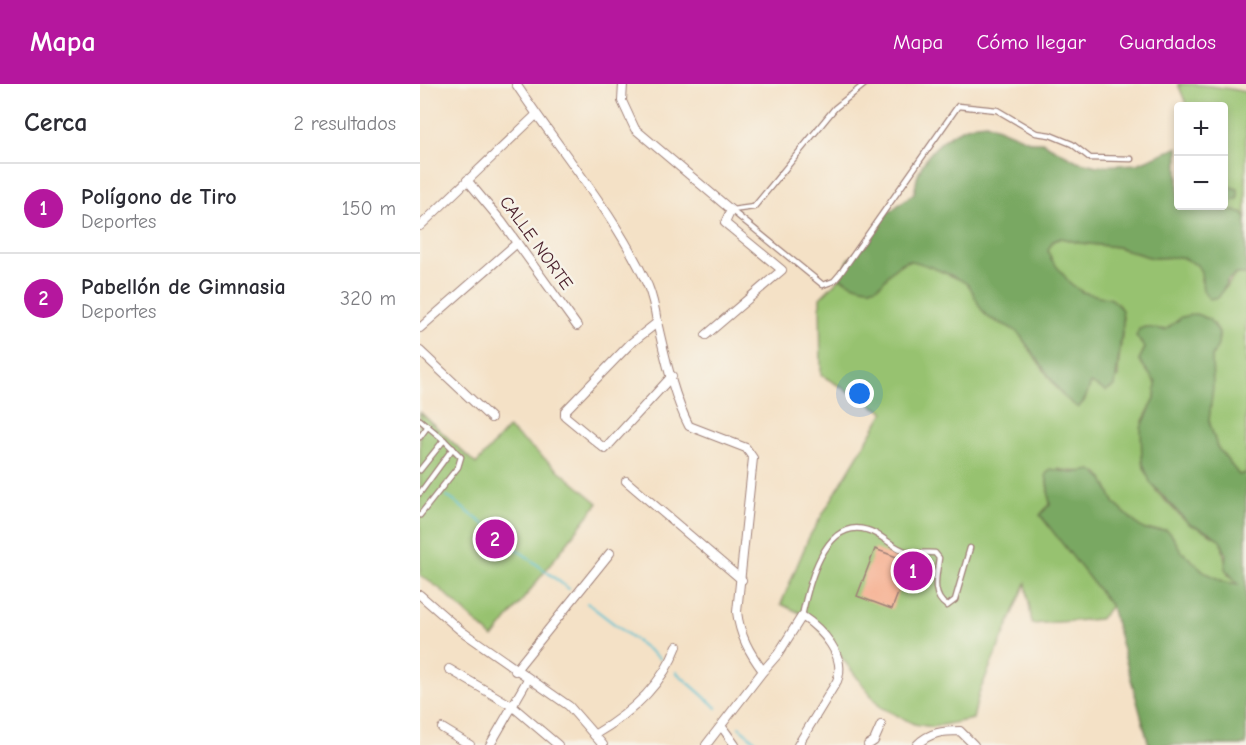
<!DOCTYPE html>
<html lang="es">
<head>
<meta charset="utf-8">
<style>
	:root { --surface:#fff; --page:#f7f7f7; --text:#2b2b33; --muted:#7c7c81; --line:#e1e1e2; --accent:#b5179e }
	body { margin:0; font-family:"Comic Neue",sans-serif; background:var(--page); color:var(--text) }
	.controls { position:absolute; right:18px; top:18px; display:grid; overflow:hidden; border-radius:6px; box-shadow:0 3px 9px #0003 }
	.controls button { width:54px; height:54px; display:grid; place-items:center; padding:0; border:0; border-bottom:2px solid var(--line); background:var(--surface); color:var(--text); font:30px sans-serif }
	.you { position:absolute; left:440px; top:310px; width:21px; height:21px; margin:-15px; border:4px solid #fff; border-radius:50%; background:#1a73e8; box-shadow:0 0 0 9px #1a73e833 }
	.badge { display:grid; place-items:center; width:39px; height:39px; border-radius:50%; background:var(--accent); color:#fff; font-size:20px; font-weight:700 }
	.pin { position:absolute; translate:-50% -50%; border:3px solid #fff; box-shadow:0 2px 6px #0006 }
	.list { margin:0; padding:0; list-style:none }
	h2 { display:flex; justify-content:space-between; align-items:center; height:78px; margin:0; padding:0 24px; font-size:26px }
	h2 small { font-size:20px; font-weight:400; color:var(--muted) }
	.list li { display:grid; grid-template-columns:39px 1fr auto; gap:18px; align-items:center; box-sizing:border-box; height:90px; padding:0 24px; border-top:2px solid var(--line) }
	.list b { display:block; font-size:22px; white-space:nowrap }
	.list p { margin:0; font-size:20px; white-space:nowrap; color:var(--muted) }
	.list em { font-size:20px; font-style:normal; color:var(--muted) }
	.map { position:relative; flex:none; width:826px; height:661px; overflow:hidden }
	header { display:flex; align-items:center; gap:36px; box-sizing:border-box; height:84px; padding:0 30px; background:var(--accent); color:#fff }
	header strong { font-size:28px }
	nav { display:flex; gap:33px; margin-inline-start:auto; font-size:21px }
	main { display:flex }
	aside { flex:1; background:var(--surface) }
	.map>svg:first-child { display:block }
	.green { fill:#97c26f; stroke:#70704d; stroke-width:1.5 }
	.forest { fill:#79a862; stroke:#626446; stroke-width:1.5 }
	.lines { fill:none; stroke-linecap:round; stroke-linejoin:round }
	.stream { stroke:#57c0d3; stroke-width:2 }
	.building { fill:#f6ad8e }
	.lane-casing { stroke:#9f8078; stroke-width:7 }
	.street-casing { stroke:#9f8078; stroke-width:10 }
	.lane { stroke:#fff; stroke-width:4.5 }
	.street { stroke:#fff; stroke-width:8 }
	.labels { text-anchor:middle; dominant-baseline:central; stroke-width:5; stroke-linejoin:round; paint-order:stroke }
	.street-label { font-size:18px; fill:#4a1f2b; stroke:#f7f3e8 }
</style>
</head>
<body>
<header>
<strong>Mapa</strong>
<nav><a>Mapa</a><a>Cómo llegar</a><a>Guardados</a></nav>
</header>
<main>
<aside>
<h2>Cerca<small>2 resultados</small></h2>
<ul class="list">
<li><span class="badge">1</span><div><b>Polígono de Tiro</b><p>Deportes</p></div><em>150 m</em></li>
<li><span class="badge">2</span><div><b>Pabellón de Gimnasia</b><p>Deportes</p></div><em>320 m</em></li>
</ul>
</aside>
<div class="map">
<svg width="826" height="661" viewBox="0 0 826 661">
	<rect width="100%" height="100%" fill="#f7f3e8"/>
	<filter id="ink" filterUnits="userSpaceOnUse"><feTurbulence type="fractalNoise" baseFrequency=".0167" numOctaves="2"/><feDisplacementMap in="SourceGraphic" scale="12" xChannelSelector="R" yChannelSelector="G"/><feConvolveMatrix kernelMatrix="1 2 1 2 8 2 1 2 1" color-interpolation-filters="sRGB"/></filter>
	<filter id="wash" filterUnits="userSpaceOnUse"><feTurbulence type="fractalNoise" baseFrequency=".008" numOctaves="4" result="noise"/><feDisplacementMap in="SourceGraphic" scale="24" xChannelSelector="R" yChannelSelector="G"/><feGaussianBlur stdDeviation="1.35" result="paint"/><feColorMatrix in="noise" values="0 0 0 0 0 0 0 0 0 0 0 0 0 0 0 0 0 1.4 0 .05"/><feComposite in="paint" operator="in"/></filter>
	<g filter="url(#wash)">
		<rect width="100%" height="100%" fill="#f4e1c6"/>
		<g class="green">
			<path d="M758,0C781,0 803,3 826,8V134L822,128L782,125L785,122L809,120V101H804V22H767Z"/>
			<path d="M641,154L660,159L697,163L732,174L761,173L777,180L782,188L781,197L804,205L816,190H826V389L819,391L797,363L789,337L792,273L799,254V248L794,240C773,241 743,249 725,243L720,258L725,264L719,276L736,299L735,314L723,337L724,384L737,408L763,435L801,456L808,491L815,494L818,500L805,498L786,489L761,467L751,450L746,446H725L719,442L695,420L679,389C664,386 653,389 638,385L627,397L630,420L621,431L691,522L680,535L612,540L606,499L559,609L553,635L512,643L494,640L460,623L391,534L361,520L389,453L464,328L401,291L400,214L420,194C472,221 459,180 495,176L548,199L575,237L593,244L600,251L637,305L664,317L671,299L679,302L698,293C697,276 706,241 702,228C697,211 676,214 663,208C648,201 632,181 628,166L633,157Z"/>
			<polygon points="0,328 56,380 88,344 178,419 73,554 19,504 0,491"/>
		</g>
		<g class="forest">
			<path d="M566,39L612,58H622L657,77L677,82L717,80L758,63V122H785L783,125L822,128L826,134V190H816L808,196L799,213L789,215L783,207L781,188L777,181L761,173L732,174L698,163L660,159L641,154L633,157L628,166L631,175L650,199L662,208L692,215L702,226L703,239L695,302L686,307L671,299L664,317L658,324L643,312L600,251C591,241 579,240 568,233C558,226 556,211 549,202C544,195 494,175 486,177C458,187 471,221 420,194L429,175L450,157L464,132L494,109C496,103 496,96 498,91C507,64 538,40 566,39Z"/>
			<polygon points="804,101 818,105 818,115 804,119"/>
			<polygon points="776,230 789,235 799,248 798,261 792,273 793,303 789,337 797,363 819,391 826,389 826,661 729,661 691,522 620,431 630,420 626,390 631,385 652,389 672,386 683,395 695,420 719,442 725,446 746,446 751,450 761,467 786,489 805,498 818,500 805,485 806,470 800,456 789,448 769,440 730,398 722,377 721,344 735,314 736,299 719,276 725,264 716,252 719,245 725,243 745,246 762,233"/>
		</g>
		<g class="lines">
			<g class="stream">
				<polyline points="27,412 149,505"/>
				<polyline points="167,519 240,575"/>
				<polyline points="256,588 297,624"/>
				<polyline points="319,643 340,661"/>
			</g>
		</g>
		<g id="blocks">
			<polygon class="building" points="455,465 490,478 472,525 437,512"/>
		</g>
	</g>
	<g filter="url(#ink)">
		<use href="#blocks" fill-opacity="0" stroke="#9f8078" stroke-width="1.5"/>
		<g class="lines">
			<defs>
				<g id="lane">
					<polyline points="311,126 403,201 414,197 420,190 538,22 577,26 616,49 630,51 652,60 670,74 711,75"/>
					<polyline points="312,126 334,123 415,24 445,0"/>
					<polyline points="0,336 24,356"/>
					<polyline points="0,353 8,342"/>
					<polyline points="0,386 24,356 41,373 38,383 0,431"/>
					<polyline points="0,409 33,364"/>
					<path d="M382,532C388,503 404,433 447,446C462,450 472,464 488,468C496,470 507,468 515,469L519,474C517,490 510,511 527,522L535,516L550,464"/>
				</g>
				<g id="street">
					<path d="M96,0C140,67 195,129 228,202C233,214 235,225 237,238C245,272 253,311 269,342L326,364L333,374L317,528C320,552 329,568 343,587L286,661"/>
					<polyline points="203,0 202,17 215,45 311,126 305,139 362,186 286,251"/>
					<polyline points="47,96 82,138 157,242"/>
					<polyline points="0,142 116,31"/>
					<polyline points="238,238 210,260 145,327 145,332 185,365 252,292"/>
					<polyline points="0,244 97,159"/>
					<polyline points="0,267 71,334"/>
					<polyline points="206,397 322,496"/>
					<polyline points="0,511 40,546 149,622 183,661"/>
					<polyline points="29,585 92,622 138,661"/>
					<polyline points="95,587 190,469"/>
					<path d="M343,587L358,570L382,532C402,545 427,572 417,597L378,661"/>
					<polyline points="302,643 315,661"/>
					<polyline points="22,644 50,661"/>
					<path d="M174,651C210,630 242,602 257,562"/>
					<polyline points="70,661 108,595"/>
					<polyline points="448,661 454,657 461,641"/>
					<path d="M497,661C509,648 524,647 540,647L554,661"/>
				</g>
			</defs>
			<use href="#lane" class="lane-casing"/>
			<use href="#street" class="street-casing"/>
			<use href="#lane" class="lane"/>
			<use href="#street" class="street"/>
		</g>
	</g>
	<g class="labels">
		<g class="street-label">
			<text transform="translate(116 159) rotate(54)">CALLE NORTE</text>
		</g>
	</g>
</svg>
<div class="controls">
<button>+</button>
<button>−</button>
</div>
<div class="you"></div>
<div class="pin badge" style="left:493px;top:487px">1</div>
<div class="pin badge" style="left:75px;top:455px">2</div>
</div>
</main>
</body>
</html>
